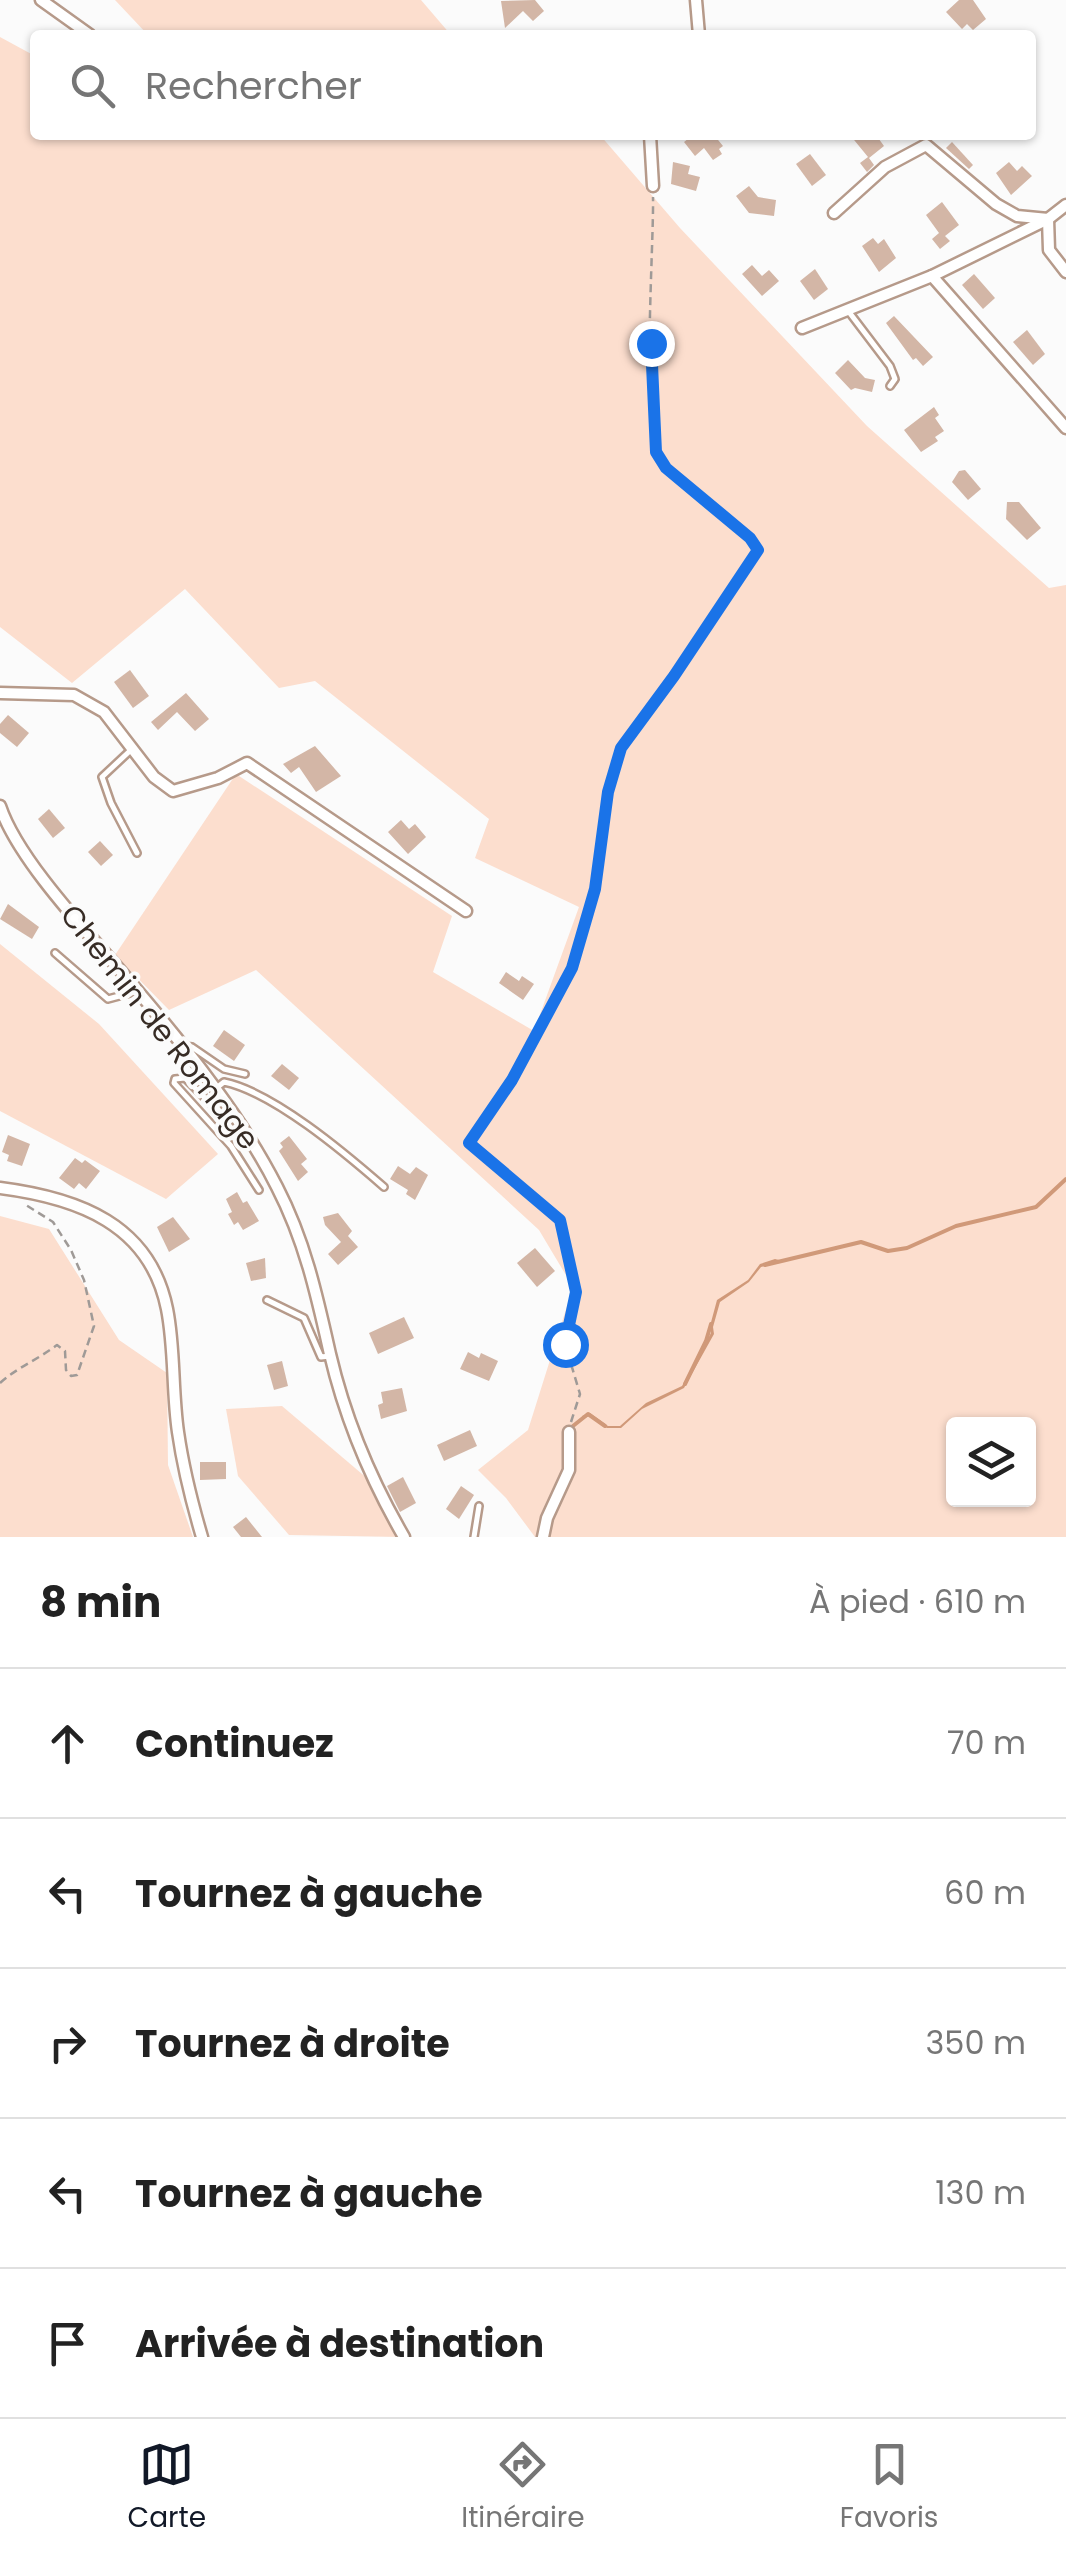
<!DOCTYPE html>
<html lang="fr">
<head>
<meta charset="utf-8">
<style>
	:root { --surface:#fff; --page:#f2f2f2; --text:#222; --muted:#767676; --line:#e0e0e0; --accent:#111827 }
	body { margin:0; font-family:Poppins,sans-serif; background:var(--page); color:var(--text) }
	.controls { position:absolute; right:30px; bottom:30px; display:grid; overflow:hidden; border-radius:10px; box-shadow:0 2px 8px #0004 }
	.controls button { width:90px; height:90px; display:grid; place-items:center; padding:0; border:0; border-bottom:2px solid var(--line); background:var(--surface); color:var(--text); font:50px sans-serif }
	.stop { position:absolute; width:30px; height:30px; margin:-22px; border:8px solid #1a73e8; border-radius:50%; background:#fff }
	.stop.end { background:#1a73e8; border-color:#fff; box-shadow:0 2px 10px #0008 }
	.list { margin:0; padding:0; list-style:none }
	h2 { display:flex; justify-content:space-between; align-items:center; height:130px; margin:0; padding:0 40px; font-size:42px }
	h2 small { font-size:32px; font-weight:400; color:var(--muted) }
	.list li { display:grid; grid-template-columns:65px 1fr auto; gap:30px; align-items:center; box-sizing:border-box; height:150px; padding:0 40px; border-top:2px solid var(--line) }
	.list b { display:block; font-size:38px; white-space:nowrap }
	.list em { font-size:32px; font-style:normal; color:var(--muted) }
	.icon { flex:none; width:55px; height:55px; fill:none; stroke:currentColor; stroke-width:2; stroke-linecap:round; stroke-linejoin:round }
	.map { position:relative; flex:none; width:1066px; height:1537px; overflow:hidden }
	.search { position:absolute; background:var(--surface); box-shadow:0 2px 8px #0004; left:30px; right:30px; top:30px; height:110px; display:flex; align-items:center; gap:25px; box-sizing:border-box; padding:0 35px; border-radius:10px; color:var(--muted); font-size:38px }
	.sheet { height:880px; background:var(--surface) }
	nav { display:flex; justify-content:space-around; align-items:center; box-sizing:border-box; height:140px; border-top:2px solid var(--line); background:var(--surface); font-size:28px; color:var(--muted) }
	nav a { display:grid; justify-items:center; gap:5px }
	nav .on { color:var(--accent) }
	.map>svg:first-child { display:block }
	.green { fill:#fcdece; fill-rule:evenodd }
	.water { fill:#d09979 }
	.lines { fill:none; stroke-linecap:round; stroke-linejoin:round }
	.stream { stroke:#d09979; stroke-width:4 }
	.building { fill:#d3b6a6 }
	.lane-casing { stroke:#b69a8a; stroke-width:10 }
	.street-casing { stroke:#b69a8a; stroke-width:15 }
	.path { stroke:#9f9a97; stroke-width:2.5; stroke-dasharray:8 5; stroke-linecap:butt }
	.lane { stroke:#fff; stroke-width:5 }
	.street { stroke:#fff; stroke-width:10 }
	.route { stroke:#1a73e8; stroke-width:12 }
	.labels { text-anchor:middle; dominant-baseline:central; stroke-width:8; stroke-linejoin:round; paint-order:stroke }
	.street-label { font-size:30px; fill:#372c25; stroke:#fbfbfb }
</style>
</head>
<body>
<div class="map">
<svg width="1066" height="1537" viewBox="0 0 1066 1537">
	<rect width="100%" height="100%" fill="#fbfbfb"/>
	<g class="green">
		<polygon points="115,0 421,0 451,35 148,35"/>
		<path d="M0,37L35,56V135H600L680,228L867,426L1049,588L1066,585V1537H535L506,1498L478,1470L528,1430L573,1287L539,1230L256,970L169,1010L115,955L236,774L452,916L433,972L534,1031L579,907L475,858L489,819L315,681L279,688L185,589L72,683L0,627ZM954,1424H1028V1500H954Z"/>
		<polygon points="0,944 99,1024 218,1154 166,1199 0,1111"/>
		<polygon points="0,1216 49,1229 119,1340 167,1373 168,1465 193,1537 0,1537"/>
		<polygon points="282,1406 368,1479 400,1537 289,1535 238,1476 226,1409"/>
	</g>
	<polygon class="water" points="775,1259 783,1261 761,1267 749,1282 720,1302 713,1327 714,1334 684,1388 642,1409 621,1428 607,1428 589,1416 583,1419 582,1416 590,1413 608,1426 620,1426 646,1403 682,1386 711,1333 710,1326 717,1300 748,1280 760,1264"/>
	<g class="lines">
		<g class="stream">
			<polyline points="765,1265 861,1242 888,1251 907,1248 956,1226 1036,1207 1066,1179"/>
			<polyline points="685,1384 706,1341 711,1324"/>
			<polyline points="573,1426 588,1414 605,1426"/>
		</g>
	</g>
	<g class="building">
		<polygon points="535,0 544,11 533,21 523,11 505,28 501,1"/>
		<polygon points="959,0 973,0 986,19 973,30 967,24 962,29 946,12"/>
		<polygon points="693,135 714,135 723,146 719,149 722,154 713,160 704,148 695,156 684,142"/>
		<polygon points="850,135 876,135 884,146 869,158 874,165 867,172 860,163 868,157"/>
		<polygon points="952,142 973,165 969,169 946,148"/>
		<polygon points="810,154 826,175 812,186 796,164"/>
		<polygon points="673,162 690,166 688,174 700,177 696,191 671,184"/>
		<polygon points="1009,162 1017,171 1022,166 1032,176 1011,195 996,173"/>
		<polygon points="749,186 758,197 776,200 774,216 749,213 736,196"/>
		<polygon points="942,202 959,225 945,236 950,241 940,249 932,239 939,233 926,215"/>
		<polygon points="873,238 878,244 884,239 896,258 879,272 862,246"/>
		<polygon points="752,265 762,276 769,270 779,281 762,296 742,274"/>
		<polygon points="815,269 828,289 814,300 800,281"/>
		<polygon points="974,274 995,298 983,309 962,285"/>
		<polygon points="894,316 933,357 923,366 916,358 913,360 886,323"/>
		<polygon points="1027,330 1045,354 1033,365 1013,342"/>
		<polygon points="848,360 865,378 875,380 872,392 855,388 851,390 835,373"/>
		<polygon points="934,407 939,415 935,418 944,431 935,437 938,441 921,452 904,430"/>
		<polygon points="965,470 981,489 968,500 952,482 959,471"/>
		<polygon points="1007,502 1019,502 1041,528 1027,540 1006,519"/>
		<polygon points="130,670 149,696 133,708 114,682"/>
		<polygon points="186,693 209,719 195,731 177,712 158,730 151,722"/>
		<polygon points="8,715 29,733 17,747 0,733 0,724"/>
		<polygon points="315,746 341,776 316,792 299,767 291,773 283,764"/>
		<polygon points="49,809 65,828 53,838 38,819"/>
		<polygon points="401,820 409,829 415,824 426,837 408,854 388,832"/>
		<polygon points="100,841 113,855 101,866 88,852"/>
		<polygon points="8,904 39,927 32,939 0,919"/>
		<polygon points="506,972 519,981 522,976 534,984 523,1000 499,983"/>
		<polygon points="224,1030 245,1045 234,1061 213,1046"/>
		<polygon points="282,1064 299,1078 289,1090 271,1076"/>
		<polygon points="8,1135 30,1144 22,1166 7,1161 9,1155 2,1152"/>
		<polygon points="289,1136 307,1159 301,1164 308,1172 298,1181 279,1151 283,1147 280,1143"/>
		<polygon points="75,1158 82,1163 85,1160 100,1171 86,1189 79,1183 74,1189 59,1178"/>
		<polygon points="398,1166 410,1174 416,1167 428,1175 415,1200 406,1194 408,1190 390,1179"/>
		<polygon points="237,1192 243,1203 247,1201 259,1221 243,1230 238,1222 234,1225 228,1214 232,1212 226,1199"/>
		<polygon points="338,1213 352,1231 348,1236 358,1247 338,1265 328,1254 341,1242 325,1225 323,1217"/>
		<polygon points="173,1217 190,1239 169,1252 157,1227"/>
		<polygon points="535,1248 555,1271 537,1287 517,1263"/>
		<polygon points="265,1258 266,1278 251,1281 246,1263"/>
		<polygon points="404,1317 414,1338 378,1354 369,1333"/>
		<polygon points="468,1352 479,1358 481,1353 498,1361 489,1381 460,1369"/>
		<polygon points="282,1361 288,1386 274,1390 267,1365"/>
		<polygon points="402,1388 407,1411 381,1419 378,1405 383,1403 381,1392"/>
		<polygon points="470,1430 477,1446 444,1461 437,1445"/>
		<polygon points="200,1462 226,1462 226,1479 200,1480"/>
		<polygon points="403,1477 416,1503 400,1512 387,1486"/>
		<polygon points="461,1486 474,1495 459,1519 446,1509"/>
		<polygon points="246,1517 262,1537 241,1537 233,1527"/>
	</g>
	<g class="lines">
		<defs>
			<g id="lane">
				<polyline points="849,312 890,366 895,379 890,386"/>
				<polyline points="133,748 102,777 111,803 137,853"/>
				<polyline points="55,953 108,999 138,991"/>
				<polyline points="184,1046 192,1047 224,1069 245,1074"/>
				<path d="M259,1190L231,1146L174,1083L175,1079L185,1078L210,1103L217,1098L215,1089L224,1082C273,1092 345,1153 384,1187"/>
				<polyline points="267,1300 304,1318 321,1357 330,1356"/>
				<polyline points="474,1537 479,1506"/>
			</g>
			<g id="street">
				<polyline points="41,0 90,35"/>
				<polyline points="696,0 699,35"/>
				<polyline points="650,135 653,186"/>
				<polyline points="834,213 885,167 926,145 996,204 1017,216 1048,219 1049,250 1066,272"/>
				<polyline points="932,276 1066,428"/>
				<polyline points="802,328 932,276 1048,219 1066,205"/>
				<polyline points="0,693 74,695 104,712 154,777 173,791 218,778 247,763 466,911"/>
				<path d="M0,806C19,863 96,941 136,989C187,1049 241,1116 277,1187C305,1241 317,1296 330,1354C345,1418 371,1480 404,1537"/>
				<path d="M0,1188C78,1198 150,1224 167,1309C175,1349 172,1391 178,1432C183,1467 192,1503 202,1537"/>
				<polyline points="543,1537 547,1518 569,1470 569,1432"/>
			</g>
		</defs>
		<use href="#lane" class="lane-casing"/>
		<use href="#street" class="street-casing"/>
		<g class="path">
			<path d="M0,1383C18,1367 37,1360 57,1345L65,1351L66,1370L71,1376L77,1375L94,1326L84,1280L71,1250L53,1222L26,1205"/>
			<path d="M571,1422L580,1394L565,1344L576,1292L563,1228L559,1220L469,1143L512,1081L572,968L595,889L609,792L621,748L674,676L758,549L750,538C721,513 679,489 659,456C641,426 654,244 653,197"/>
		</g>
		<use href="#lane" class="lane"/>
		<use href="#street" class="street"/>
	</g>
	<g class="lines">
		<polyline class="route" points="565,1344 576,1292 560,1220 469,1143 512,1080 572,968 595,889 608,792 621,748 674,676 758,550 750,538 666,468 656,452 651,343"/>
	</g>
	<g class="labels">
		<g class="street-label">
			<text transform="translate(160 1027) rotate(52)">Chemin de Romage</text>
		</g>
	</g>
</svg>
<div class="controls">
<button><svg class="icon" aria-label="layers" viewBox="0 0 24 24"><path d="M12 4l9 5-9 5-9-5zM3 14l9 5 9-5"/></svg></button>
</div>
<div class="stop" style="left:565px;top:1344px"></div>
<div class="stop end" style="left:651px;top:343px"></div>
<div class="search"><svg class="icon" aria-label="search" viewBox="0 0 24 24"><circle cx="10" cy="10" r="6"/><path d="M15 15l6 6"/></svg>Rechercher</div>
</div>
<section class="sheet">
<h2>8 min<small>À pied · 610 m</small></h2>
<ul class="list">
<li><svg class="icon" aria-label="ahead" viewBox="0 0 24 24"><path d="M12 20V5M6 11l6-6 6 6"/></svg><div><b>Continuez</b></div><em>70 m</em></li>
<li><svg class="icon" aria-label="left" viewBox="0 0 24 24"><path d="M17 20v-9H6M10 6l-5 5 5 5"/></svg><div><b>Tournez à gauche</b></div><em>60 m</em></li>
<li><svg class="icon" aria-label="right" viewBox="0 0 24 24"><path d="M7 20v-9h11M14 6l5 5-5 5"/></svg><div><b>Tournez à droite</b></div><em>350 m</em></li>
<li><svg class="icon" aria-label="left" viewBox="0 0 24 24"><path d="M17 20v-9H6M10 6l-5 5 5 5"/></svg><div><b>Tournez à gauche</b></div><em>130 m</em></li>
<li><svg class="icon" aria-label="arrive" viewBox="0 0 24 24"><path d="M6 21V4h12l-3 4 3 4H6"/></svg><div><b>Arrivée à destination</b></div></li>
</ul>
</section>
<nav>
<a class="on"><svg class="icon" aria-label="map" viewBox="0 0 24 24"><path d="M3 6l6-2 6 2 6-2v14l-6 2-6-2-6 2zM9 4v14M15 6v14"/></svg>Carte</a>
<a><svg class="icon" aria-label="directions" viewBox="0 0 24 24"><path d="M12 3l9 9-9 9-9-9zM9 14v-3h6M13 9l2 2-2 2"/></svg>Itinéraire</a>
<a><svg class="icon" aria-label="saved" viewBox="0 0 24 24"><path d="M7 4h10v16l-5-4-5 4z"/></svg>Favoris</a>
</nav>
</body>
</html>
